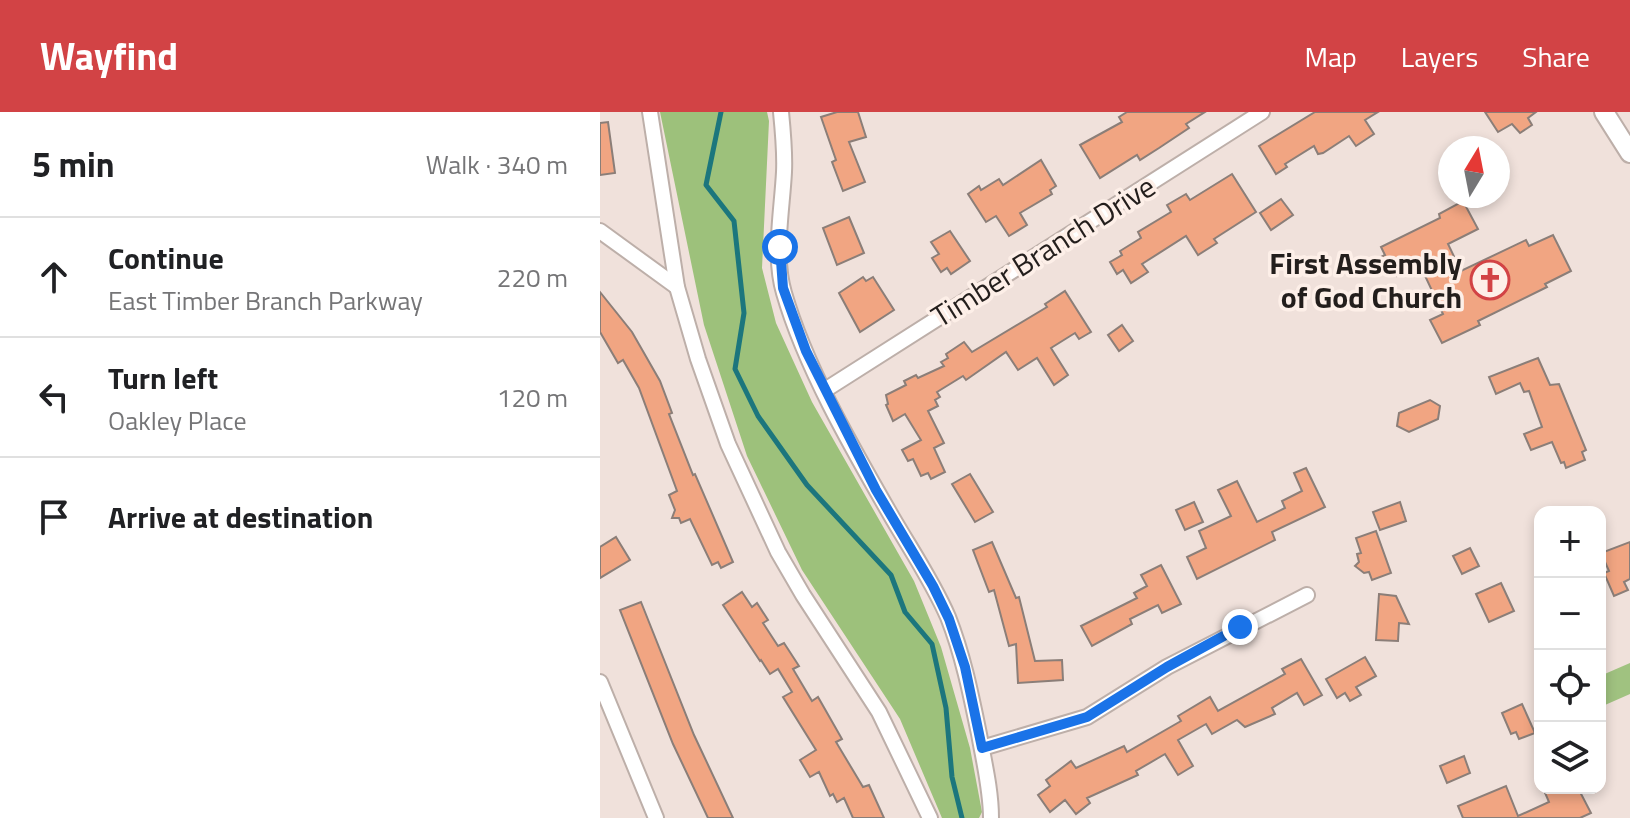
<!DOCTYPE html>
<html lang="en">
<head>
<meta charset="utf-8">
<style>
	:root { --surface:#fff; --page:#f6f6f6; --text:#202124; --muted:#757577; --line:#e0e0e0; --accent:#d24345 }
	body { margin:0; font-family:"Titillium Web",sans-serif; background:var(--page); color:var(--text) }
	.controls { position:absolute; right:24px; bottom:24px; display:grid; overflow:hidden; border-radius:16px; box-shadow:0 4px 12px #0003 }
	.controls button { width:72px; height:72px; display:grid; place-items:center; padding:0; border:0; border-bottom:2px solid var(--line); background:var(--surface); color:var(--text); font:40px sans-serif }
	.compass { position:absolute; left:838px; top:24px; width:72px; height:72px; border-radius:50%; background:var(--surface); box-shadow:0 4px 12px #0003; rotate:10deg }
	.stop { position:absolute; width:24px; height:24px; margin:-18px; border:6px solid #1a73e8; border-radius:50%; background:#fff }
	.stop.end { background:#1a73e8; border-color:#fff; box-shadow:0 2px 8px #0008 }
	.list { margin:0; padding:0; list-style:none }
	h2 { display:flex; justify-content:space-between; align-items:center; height:104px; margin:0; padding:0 32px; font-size:34px }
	h2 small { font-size:26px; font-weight:400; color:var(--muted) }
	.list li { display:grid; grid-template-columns:52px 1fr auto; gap:24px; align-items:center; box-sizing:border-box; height:120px; padding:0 32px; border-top:2px solid var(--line) }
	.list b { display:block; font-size:30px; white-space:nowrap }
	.list p { margin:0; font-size:26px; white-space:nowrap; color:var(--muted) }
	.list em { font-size:26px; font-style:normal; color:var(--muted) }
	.icon { flex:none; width:44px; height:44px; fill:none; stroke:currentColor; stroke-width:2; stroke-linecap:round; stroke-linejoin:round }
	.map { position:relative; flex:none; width:1030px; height:706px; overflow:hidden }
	header { display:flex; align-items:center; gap:48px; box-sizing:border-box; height:112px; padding:0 40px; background:var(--accent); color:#fff }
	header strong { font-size:38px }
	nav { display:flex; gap:44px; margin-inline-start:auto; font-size:28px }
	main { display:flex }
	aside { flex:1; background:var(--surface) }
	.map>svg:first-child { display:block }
	.green { fill:#a0c280 }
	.forest { fill:#9dc17b }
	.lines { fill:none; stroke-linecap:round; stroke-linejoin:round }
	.stream { stroke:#1c767d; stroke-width:5 }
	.building { fill:#f1a582; stroke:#8b7e78; stroke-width:2 }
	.minor-casing { stroke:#bdafa9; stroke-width:18 }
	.secondary-casing { stroke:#bdafa9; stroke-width:22 }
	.minor { stroke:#fff; stroke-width:14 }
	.secondary { stroke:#fff; stroke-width:18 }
	.route { stroke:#1a73e8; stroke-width:10 }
	.labels { text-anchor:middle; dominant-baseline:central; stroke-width:7; stroke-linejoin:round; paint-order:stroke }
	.street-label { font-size:30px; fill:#231e1c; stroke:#fdefe8 }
	.poi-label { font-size:30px; font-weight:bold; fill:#231e1c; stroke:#fdefe8; text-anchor:end }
</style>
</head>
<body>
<header>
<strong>Wayfind</strong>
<nav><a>Map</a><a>Layers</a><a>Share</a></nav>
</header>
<main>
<aside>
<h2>5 min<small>Walk · 340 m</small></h2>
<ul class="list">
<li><svg class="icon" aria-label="ahead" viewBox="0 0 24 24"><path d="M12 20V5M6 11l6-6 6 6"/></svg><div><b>Continue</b><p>East Timber Branch Parkway</p></div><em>220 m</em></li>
<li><svg class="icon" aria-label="left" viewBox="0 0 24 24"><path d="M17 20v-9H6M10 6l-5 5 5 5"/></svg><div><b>Turn left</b><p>Oakley Place</p></div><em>120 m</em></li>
<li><svg class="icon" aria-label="arrive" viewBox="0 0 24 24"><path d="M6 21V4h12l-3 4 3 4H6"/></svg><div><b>Arrive at destination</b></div></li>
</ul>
</aside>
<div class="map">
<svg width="1030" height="706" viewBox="0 0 1030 706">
	<rect width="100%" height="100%" fill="#f0e1db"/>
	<polygon class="green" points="1030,551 1030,582 1005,593 1000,581 1000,564"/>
	<polygon class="forest" points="60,0 167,0 169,9 162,156 176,211 212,290 314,469 341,535 370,636 382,700 379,706 342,706 300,607 202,458 147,344 104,213"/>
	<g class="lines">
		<polyline class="stream" points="121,0 106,73 134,109 144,201 135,257 158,304 207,373 291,463 305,500 332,532 346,596 352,665 362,706"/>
	</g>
	<g class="building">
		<polygon points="237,0 258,0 266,25 249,30 265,70 243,79 232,50 236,48 221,5"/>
		<polygon points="527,0 605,0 586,12 589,16 559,36 540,48 537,43 500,66 480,33 522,10 519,5"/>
		<polygon points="715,0 778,0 765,8 774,22 756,34 749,24 723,41 718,42 714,34 685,52 687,55 676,62 659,34"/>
		<polygon points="885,0 936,0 928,6 932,13 920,21 912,12 898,20"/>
		<polygon points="8,10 15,61 0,63 0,11"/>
		<polygon points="441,48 456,74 450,78 452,82 420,101 427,113 409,124 396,104 386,110 368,82 379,74 381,78 399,67 403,73"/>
		<polygon points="632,62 656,100 614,127 617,131 598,143 586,124 542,152 548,160 531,171 523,158 517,162 510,150 522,143 520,139 541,126 538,120 571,100 567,93 586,82 590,88"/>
		<polygon points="681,87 693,103 671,118 660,101"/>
		<polygon points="863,89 878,117 848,132 861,159 926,128 929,134 953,123 971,159 945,172 947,175 878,209 880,213 842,231 830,208 843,202 820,153 797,164 792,154 784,157 779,146 785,143 781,135 840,106 839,102"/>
		<polygon points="249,105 264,141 237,153 223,116"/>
		<polygon points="350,119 370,149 351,162 347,156 341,160 332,146 339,142 331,130"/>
		<polygon points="263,165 266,169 273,165 294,198 260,220 239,181"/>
		<polygon points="465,179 491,220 479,227 475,221 451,236 468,263 454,273 437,246 418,258 406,240 366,268 363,264 337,280 340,285 335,288 338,294 328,299 344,331 334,336 345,360 331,367 328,361 321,364 313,347 308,349 302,338 321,328 305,302 293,309 286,293 288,292 286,283 306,273 304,269 316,263 318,266 344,254 341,250 348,246 346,242 364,230 372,240 447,195 445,192"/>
		<polygon points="0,180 32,220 60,269 72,301 69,302 93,363 95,362 133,450 121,456 118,450 112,453 90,407 81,411 79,406 72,406 75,398 69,383 77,379 39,276 23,248 18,251 0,220"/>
		<polygon points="522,213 533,229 519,239 508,223"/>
		<polygon points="938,246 950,273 959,272 986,338 982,340 985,348 966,356 964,350 961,351 952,330 931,338 924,322 942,315 929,279 924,280 920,271 896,282 889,265"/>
		<polygon points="830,288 840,294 838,307 809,320 797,314 799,301"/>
		<polygon points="706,356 725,395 672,420 675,428 597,467 587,445 606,436 599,419 631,404 618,378 637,369 657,410 685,396 682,389 702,379 694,361"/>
		<polygon points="370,362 393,400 375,410 352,372"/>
		<polygon points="594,390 603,410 585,418 576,398"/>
		<polygon points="800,390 806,409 780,418 773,400"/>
		<polygon points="776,419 791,461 772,468 769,460 764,461 755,454 759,450 757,442 761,441 756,426"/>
		<polygon points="16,425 30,448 0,466 0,435"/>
		<polygon points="392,430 416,486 419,485 435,549 462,548 463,568 418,571 416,532 409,534 394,478 389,480 373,438"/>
		<polygon points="1030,430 1030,467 1024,470 1028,478 1014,484 1004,461 1009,459 1001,441"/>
		<polygon points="870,436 879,454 862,462 853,444"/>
		<polygon points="561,453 581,492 562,501 558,493 530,507 532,512 492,534 481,514 537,486 534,481 547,474 541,463"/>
		<polygon points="901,471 914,499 889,510 876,482"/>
		<polygon points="142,480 152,495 157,491 168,508 163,511 178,534 184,531 199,554 193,557 212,589 218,585 242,627 236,630 263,675 269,673 284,706 253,706 244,686 237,690 233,682 230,684 219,660 210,665 200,648 216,638 183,585 192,580 178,557 170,562 161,548 160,549 123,493"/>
		<polygon points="779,482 796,484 809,512 799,511 798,529 776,528"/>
		<polygon points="41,490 94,623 133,706 108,706 73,632 20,498"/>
		<polygon points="765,545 776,564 756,575 761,583 750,589 745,581 737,586 726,567"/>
		<polygon points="701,547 722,583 704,593 697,581 672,596 675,602 645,615 637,608 612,622 606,612 578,628 593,654 578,663 565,642 536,659 538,663 487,686 490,691 476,702 465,688 450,700 438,683 450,674 446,668 471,649 476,656 524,634 527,640 581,609 578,604 610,585 618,599 685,562 682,557"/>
		<polygon points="922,592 935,621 919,627 916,620 911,622 902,601"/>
		<polygon points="864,644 870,661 847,671 840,654"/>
		<polygon points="906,674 918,704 949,690 943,676 978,676 991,701 980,706 863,706 858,694"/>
	</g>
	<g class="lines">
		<defs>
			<g id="minor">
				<polyline points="50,0 77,175 98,247 128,332 178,440 203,483 279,600 330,706"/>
				<path d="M181,0C183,20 185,40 184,60C182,99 173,144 184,181C205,254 251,334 289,400C309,435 332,468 348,505C363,543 371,583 379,622C384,650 391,678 391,706"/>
				<polyline points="0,119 77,175"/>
				<polyline points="225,278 662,0"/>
				<polyline points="0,570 56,706"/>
				<polyline points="382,636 487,605 567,555 707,483"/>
			</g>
			<polyline id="secondary" points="1004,0 1030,41"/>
		</defs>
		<use href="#minor" class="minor-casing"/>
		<use href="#secondary" class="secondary-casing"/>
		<use href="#minor" class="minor"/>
		<use href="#secondary" class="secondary"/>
	</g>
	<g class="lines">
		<polyline class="route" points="180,135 183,176 206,239 276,378 333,474 349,507 365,555 382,636 487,605 567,555 640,515"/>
	</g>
	<defs>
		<symbol id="church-ring" viewBox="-11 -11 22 22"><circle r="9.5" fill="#fdefe8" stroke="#d24345" stroke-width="1.5"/><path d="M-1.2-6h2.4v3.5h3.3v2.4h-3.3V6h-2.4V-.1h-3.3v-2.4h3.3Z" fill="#d24345"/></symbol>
	</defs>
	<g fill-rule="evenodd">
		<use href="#church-ring" x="868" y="146" width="44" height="44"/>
	</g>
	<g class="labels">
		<g class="street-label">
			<text transform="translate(443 139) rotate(-32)">Timber Branch Drive</text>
		</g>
		<g class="poi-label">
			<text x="862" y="151">First Assembly<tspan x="862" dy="34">of God Church</tspan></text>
		</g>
	</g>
</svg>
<div class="controls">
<button>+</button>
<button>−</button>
<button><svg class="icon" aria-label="locate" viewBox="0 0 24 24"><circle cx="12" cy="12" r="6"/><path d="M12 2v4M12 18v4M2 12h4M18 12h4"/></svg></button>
<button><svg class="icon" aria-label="layers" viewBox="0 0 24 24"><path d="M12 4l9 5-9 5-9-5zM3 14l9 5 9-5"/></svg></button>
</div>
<svg class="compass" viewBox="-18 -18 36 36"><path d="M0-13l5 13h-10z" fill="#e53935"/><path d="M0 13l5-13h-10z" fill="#757577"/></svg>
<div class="stop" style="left:180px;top:135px"></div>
<div class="stop end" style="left:640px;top:515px"></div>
</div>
</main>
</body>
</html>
